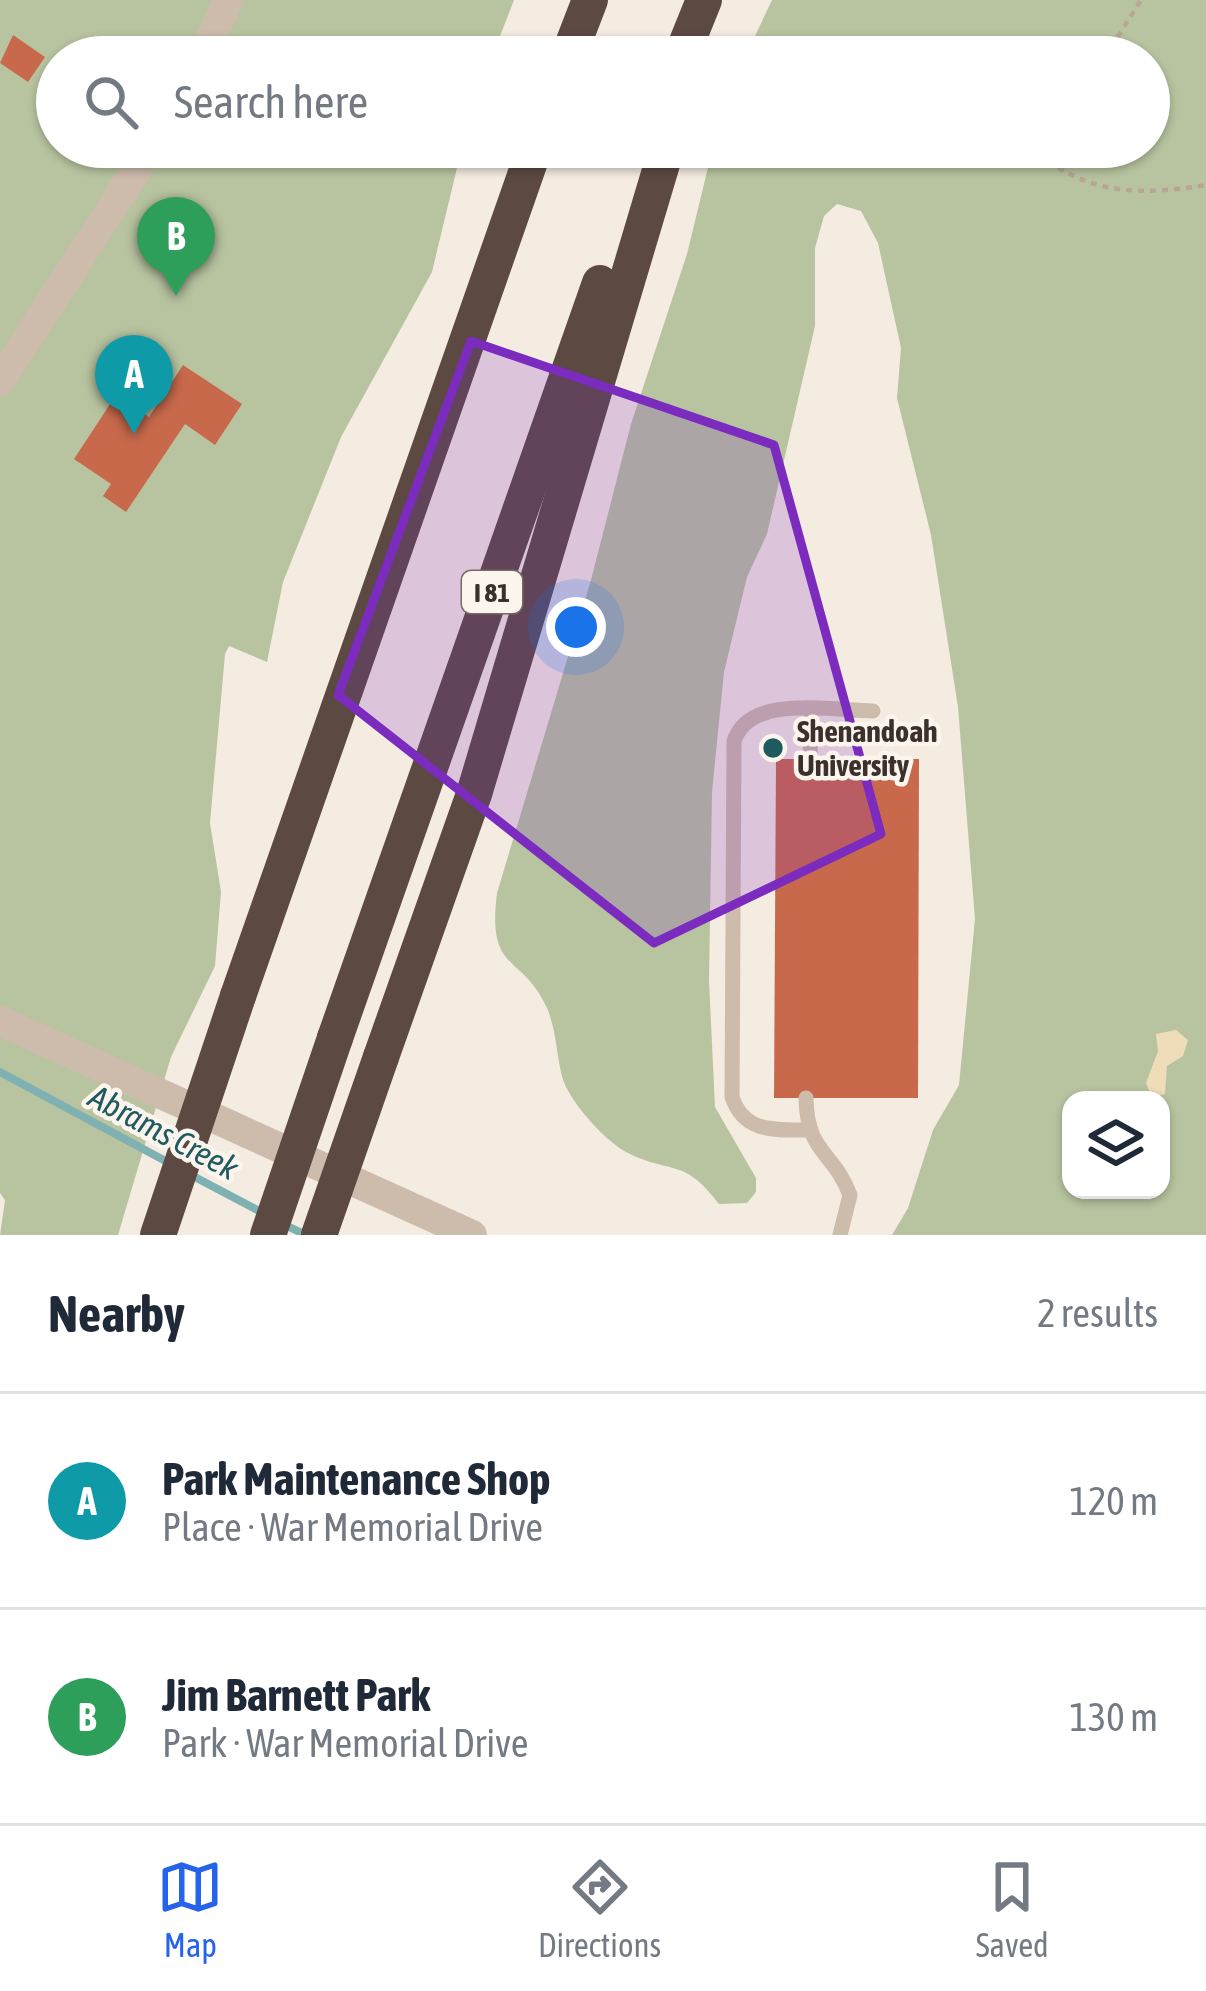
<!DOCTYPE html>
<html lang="en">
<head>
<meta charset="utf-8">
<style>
	:root { --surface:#fff; --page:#f2f2f3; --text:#1f2937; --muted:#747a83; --line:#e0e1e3; --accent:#2563eb }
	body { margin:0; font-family:"Asap Condensed",sans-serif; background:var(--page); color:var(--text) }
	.controls { position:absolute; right:36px; bottom:36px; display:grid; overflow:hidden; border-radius:24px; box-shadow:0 3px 9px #0004 }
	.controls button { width:108px; height:108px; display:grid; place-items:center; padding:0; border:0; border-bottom:3px solid var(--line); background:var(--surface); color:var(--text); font:60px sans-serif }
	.you { position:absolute; left:576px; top:627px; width:42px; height:42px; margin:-30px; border:9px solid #fff; border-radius:50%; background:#1a73e8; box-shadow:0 0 0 18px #1a73e833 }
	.badge { display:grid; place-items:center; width:78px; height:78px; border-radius:50%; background:var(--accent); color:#fff; font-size:39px; font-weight:700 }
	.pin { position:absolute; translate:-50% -99px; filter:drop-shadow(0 3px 6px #0008) }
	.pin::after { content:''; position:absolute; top:63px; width:42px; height:36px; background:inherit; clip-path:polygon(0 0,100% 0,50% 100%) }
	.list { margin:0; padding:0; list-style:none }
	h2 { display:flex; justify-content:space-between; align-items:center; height:156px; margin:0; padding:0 48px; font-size:51px }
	h2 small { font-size:39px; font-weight:400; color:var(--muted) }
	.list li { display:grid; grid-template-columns:78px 1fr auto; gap:36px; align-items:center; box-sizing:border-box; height:216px; padding:0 48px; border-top:3px solid var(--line) }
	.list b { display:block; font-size:45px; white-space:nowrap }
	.list p { margin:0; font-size:39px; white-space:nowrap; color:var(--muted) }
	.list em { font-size:39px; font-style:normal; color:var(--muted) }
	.icon { flex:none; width:66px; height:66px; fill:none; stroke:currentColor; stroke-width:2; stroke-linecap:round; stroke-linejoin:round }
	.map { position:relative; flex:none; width:1206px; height:1235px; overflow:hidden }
	.search { position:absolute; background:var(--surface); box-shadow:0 3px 9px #0004; left:36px; right:36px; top:36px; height:132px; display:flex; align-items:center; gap:30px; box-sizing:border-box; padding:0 42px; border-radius:66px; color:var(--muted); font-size:45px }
	.sheet { height:588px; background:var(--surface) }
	nav { display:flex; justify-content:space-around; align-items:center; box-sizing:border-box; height:168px; border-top:3px solid var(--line); background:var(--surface); font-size:33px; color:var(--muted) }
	nav a { display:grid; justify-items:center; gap:6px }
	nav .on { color:var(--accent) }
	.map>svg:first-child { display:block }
	.green { fill:#b8c4a0; fill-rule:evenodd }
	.sand { fill:#efdcb8 }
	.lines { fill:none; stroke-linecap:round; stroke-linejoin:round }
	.stream { stroke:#7fb0b2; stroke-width:8 }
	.building { fill:#c8694b }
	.path { stroke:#b9a596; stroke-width:4.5; stroke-dasharray:6 6; stroke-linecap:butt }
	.lane { stroke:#cdbbac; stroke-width:15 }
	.street { stroke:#cdbbac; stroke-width:30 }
	.highway { stroke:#5c4a42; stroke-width:36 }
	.highway-bridge { stroke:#5c4a42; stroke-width:36 }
	.marked { fill:#7b2cbf; fill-opacity:0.2; stroke:#7b2cbf; stroke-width:9; stroke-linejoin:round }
	.poi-dot { fill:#1f5a5e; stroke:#fbf5ee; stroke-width:4.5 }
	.labels { text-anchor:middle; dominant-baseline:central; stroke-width:9; stroke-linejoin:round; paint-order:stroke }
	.shield { fill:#fbf5ee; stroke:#756b66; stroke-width:3 }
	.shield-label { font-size:27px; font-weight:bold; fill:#3b302b }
	.poi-label { font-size:30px; font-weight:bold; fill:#3b302b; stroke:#fbf5ee; text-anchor:start }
	.water-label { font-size:33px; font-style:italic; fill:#1f5a5e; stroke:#fbf5ee }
</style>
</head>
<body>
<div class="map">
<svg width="1206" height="1235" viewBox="0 0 1206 1235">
	<rect width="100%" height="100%" fill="#f4ebe1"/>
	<g class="green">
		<polygon points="0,0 514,0 492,57 57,57 57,147 462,147 432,272 341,437 283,582 267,662 229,646 225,654 210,823 221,892 215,966 171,1057 118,1235 0,1235 5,1200 0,1193"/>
		<path d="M772,0H1206V1235H892L908,1208L933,1130L959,1085L975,919L958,707L931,535L897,398L901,348L878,243L861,211L837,204L824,216L815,248V326L767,534L747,577L724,672L712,792L709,981L715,1107L756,1178V1192L747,1203L719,1204C683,1156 670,1175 626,1152C605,1141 567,1099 562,1076C556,1053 556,1025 545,1004C520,953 487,973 497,893L591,580L631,424L687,254L713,147H1149V57H745ZM1071,1100H1161V1190H1071Z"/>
	</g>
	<polygon class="sand" points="1176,1030 1188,1040 1183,1056 1167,1066 1165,1094 1152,1098 1146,1083 1158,1051 1156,1034"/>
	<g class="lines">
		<g class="stream">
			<polyline points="0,1072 173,1165"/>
			<polyline points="191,1175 263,1213"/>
			<polyline points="281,1223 306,1235"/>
		</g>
	</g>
	<g class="building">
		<polygon points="13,35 45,57 28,82 0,63"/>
		<polygon points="183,365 242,404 215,445 185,424 126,512 103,496 111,484 74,459 116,395 149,417"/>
		<polygon points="776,759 919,759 918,1098 774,1098"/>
	</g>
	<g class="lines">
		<g class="path">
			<polyline points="1105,57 1141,0"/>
			<path d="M1048,147L1054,165C1102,196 1151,194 1206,185"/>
		</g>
		<g class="lane">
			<polyline points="810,759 811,711"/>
			<path d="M806,1098C807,1154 833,1150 850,1195L840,1235"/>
			<path d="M808,1130C775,1130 744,1133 732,1097L734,741C750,693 833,711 873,711"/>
		</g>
		<g class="street">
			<polyline points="203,57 228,0"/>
			<polyline points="0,381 151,147"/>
			<polyline points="0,1021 472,1235"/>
		</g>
		<g class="highway">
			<polyline points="568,57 590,0"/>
			<polyline points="681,57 704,0"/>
			<polyline points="238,996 535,147"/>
			<polyline points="335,1038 600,283"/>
			<polyline points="381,1057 474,794 667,147"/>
		</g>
		<g class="highway-bridge">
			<polyline points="158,1235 238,996"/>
			<polyline points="268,1235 335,1038"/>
			<polyline points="319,1235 381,1057"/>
		</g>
	</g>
	<path class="marked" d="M471,341L774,445L881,834L654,943L338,695Z"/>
	<circle class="poi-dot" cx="773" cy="748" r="12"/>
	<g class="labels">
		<rect class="shield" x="462" y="571" width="60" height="42" rx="9"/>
		<g class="shield-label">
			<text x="492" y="592">I 81</text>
		</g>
		<g class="poi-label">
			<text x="797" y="731">Shenandoah<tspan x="797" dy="34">University</tspan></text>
		</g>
		<g class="water-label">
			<text transform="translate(164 1132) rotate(28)">Abrams Creek</text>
		</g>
	</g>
</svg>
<div class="controls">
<button><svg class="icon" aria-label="layers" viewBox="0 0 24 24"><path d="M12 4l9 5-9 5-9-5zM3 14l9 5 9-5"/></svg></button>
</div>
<div class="you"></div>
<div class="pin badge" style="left:134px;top:434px;background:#0f9aa8">A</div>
<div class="pin badge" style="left:176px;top:296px;background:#2e9e5b">B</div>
<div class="search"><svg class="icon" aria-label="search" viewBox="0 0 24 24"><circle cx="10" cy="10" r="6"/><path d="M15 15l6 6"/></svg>Search here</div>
</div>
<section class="sheet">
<h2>Nearby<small>2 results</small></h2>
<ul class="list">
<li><span class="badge" style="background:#0f9aa8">A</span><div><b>Park Maintenance Shop</b><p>Place · War Memorial Drive</p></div><em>120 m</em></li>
<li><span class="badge" style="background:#2e9e5b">B</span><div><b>Jim Barnett Park</b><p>Park · War Memorial Drive</p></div><em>130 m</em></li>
</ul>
</section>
<nav>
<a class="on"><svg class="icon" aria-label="map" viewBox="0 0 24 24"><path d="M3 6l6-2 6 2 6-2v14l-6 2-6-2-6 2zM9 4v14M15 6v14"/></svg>Map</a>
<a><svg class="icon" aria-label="directions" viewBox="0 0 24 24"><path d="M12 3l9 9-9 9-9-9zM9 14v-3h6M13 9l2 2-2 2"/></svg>Directions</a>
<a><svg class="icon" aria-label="saved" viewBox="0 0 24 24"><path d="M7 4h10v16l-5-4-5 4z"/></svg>Saved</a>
</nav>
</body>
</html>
